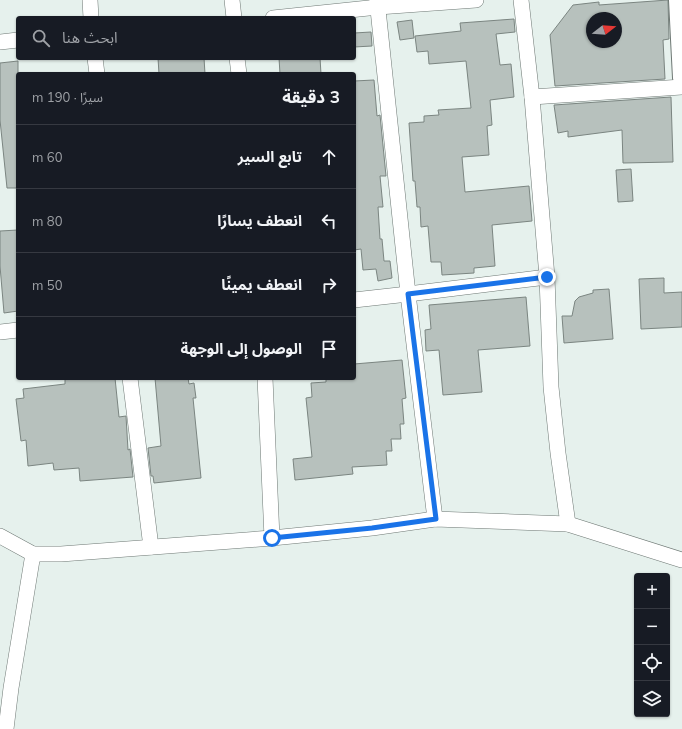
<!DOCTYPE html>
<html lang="ar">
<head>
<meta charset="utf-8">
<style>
	:root { --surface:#171b24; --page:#242831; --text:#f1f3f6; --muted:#9ea1a6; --line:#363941 }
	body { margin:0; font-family:Mulish,"Noto Sans Arabic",sans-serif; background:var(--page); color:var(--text); direction:rtl }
	.controls { position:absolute; right:12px; bottom:12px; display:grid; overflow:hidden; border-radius:4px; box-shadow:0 1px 3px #0004 }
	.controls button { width:36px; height:36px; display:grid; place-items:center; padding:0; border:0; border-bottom:1px solid var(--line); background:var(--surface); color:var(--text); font:20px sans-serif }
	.compass { position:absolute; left:586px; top:12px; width:36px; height:36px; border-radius:50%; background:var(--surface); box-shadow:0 1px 3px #0004; rotate:73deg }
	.stop { position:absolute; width:12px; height:12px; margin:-9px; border:3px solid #1a73e8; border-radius:50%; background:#fff }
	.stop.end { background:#1a73e8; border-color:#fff; box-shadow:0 1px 4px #0008 }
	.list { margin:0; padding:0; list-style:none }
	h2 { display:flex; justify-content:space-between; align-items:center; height:52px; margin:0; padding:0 16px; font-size:17px }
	h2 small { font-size:13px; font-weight:400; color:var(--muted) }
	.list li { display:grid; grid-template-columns:26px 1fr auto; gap:12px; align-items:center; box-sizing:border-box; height:64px; padding:0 16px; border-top:1px solid var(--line) }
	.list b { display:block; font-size:15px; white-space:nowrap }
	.list em { font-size:13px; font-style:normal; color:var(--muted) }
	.icon { flex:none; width:22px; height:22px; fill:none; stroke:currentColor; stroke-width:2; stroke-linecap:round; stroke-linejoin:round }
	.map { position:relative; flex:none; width:682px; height:729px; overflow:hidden; direction:ltr }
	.search { position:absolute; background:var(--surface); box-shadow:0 1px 3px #0004; left:16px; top:16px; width:340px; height:44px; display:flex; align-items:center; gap:10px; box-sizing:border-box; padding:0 14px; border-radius:4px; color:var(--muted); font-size:15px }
	.panel { position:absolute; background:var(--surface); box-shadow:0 1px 3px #0004; left:16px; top:72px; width:340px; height:308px; border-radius:4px; direction:rtl }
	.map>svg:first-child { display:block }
	.building { fill:#b7c1bd; stroke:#7b8581; fill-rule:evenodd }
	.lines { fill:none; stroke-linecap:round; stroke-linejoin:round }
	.minor-casing { stroke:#6e7874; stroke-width:16 }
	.tertiary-casing { stroke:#6e7874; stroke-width:20 }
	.minor { stroke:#fff; stroke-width:15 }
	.tertiary { stroke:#fff; stroke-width:18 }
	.route { stroke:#1a73e8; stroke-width:5 }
</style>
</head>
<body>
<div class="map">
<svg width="682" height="729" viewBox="0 0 682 729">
	<rect width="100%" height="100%" fill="#e6f1ed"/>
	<g class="building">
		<path d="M668,0L669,39L663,40L665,79L555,86L550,35L573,5L599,2V5ZM592,18H616V42H592Z"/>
		<polygon points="514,19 515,32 496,34 500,65 511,64 514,97 490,100 492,125 487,126 489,155 462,157 465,192 529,186 532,221 492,225 495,266 474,268 474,273 442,275 441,262 431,262 428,226 421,227 420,207 417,207 415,181 413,181 409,123 424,122 424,116 439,115 438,110 471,108 466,61 429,64 428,51 417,52 415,36 461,31 460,23"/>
		<polygon points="412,20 414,38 400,40 397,22"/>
		<polygon points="371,32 372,46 354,47 354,33"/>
		<polygon points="158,58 204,58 205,74 159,74"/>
		<polygon points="279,58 320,58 321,74 280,74"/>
		<polygon points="18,61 18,188 7,188 0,120 0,63"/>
		<polygon points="374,80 377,116 380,115 386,176 380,176 383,207 378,207 380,239 382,239 384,261 390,261 392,278 378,281 376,269 363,270 361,249 354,250 354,81"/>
		<polygon points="671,97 673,162 623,163 622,130 568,137 568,131 558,133 554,105"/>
		<polygon points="631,169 633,201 618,202 616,170"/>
		<polygon points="18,230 18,311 4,313 0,266 0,231"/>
		<polygon points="664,278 664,293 682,292 682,327 641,329 639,279"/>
		<polygon points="609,289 613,339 564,343 562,316 572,316 575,301 579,297 593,293 593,290"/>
		<polygon points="526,297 530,346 478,350 482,392 443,395 439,350 426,351 425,330 431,329 429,305"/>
		<polygon points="402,360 406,398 402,399 404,424 400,424 401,439 391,439 392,451 386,451 387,465 352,467 353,474 295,480 293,459 312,457 306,398 312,397 311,383 326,382 326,378 354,378 354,364"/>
		<polygon points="65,378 115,378 119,417 126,416 128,450 130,449 133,477 80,481 79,468 54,470 53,463 28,466 26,440 21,441 16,399 24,398 23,389 65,384"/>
		<polygon points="155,378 188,378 189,384 194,383 196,398 193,398 201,478 154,483 153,476 151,476 148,448 161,446"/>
	</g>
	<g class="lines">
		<defs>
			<g id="minor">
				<polyline points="90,0 91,18"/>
				<polyline points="232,0 234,18"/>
				<polyline points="377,0 408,294 435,519"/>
				<polyline points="521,0 532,97 547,277 551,387 558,453 568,524"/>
				<polyline points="273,18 378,7 476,0"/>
				<polyline points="0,42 18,40"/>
				<polyline points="95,58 97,74"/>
				<polyline points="237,58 239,74"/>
				<polyline points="532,97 682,87"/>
				<polyline points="354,300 408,294 547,277"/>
				<polyline points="0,332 18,330"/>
				<polyline points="130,378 151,547"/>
				<polyline points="265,378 272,538"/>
				<polyline points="0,536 33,554 61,554 272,538 372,528 435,519 568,524 682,560"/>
				<polyline points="6,729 11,688 33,554"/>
			</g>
			<polyline id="tertiary" points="678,0 682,78"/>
		</defs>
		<use href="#minor" class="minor-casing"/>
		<use href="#tertiary" class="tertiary-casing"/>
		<use href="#minor" class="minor"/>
		<use href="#tertiary" class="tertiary"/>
	</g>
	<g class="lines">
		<polyline class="route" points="272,538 372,528 436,519 408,294 547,277"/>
	</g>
</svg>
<div class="controls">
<button>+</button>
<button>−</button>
<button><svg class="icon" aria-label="locate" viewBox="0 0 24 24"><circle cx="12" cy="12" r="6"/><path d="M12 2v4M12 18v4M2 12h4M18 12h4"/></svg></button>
<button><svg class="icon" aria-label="layers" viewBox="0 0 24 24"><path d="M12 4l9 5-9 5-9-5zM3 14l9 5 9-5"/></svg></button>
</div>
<svg class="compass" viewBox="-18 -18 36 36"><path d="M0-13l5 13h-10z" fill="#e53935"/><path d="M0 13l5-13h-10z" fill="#9ea1a6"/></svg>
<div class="stop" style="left:272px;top:538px"></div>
<div class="stop end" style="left:547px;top:277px"></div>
<div class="search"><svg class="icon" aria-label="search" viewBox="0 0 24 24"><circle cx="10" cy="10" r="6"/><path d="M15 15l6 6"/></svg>ابحث هنا</div>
<section class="panel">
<h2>3 دقيقة<small>سيرًا · 190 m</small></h2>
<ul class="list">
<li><svg class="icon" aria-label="ahead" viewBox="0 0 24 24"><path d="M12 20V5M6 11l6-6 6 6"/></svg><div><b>تابع السير</b></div><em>60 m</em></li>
<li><svg class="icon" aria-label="left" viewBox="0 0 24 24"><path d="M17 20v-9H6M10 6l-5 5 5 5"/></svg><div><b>انعطف يسارًا</b></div><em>80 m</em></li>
<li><svg class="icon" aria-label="right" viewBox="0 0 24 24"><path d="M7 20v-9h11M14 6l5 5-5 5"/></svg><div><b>انعطف يمينًا</b></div><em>50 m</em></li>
<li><svg class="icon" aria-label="arrive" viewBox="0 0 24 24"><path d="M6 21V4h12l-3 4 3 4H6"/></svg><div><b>الوصول إلى الوجهة</b></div></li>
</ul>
</section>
</div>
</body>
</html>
